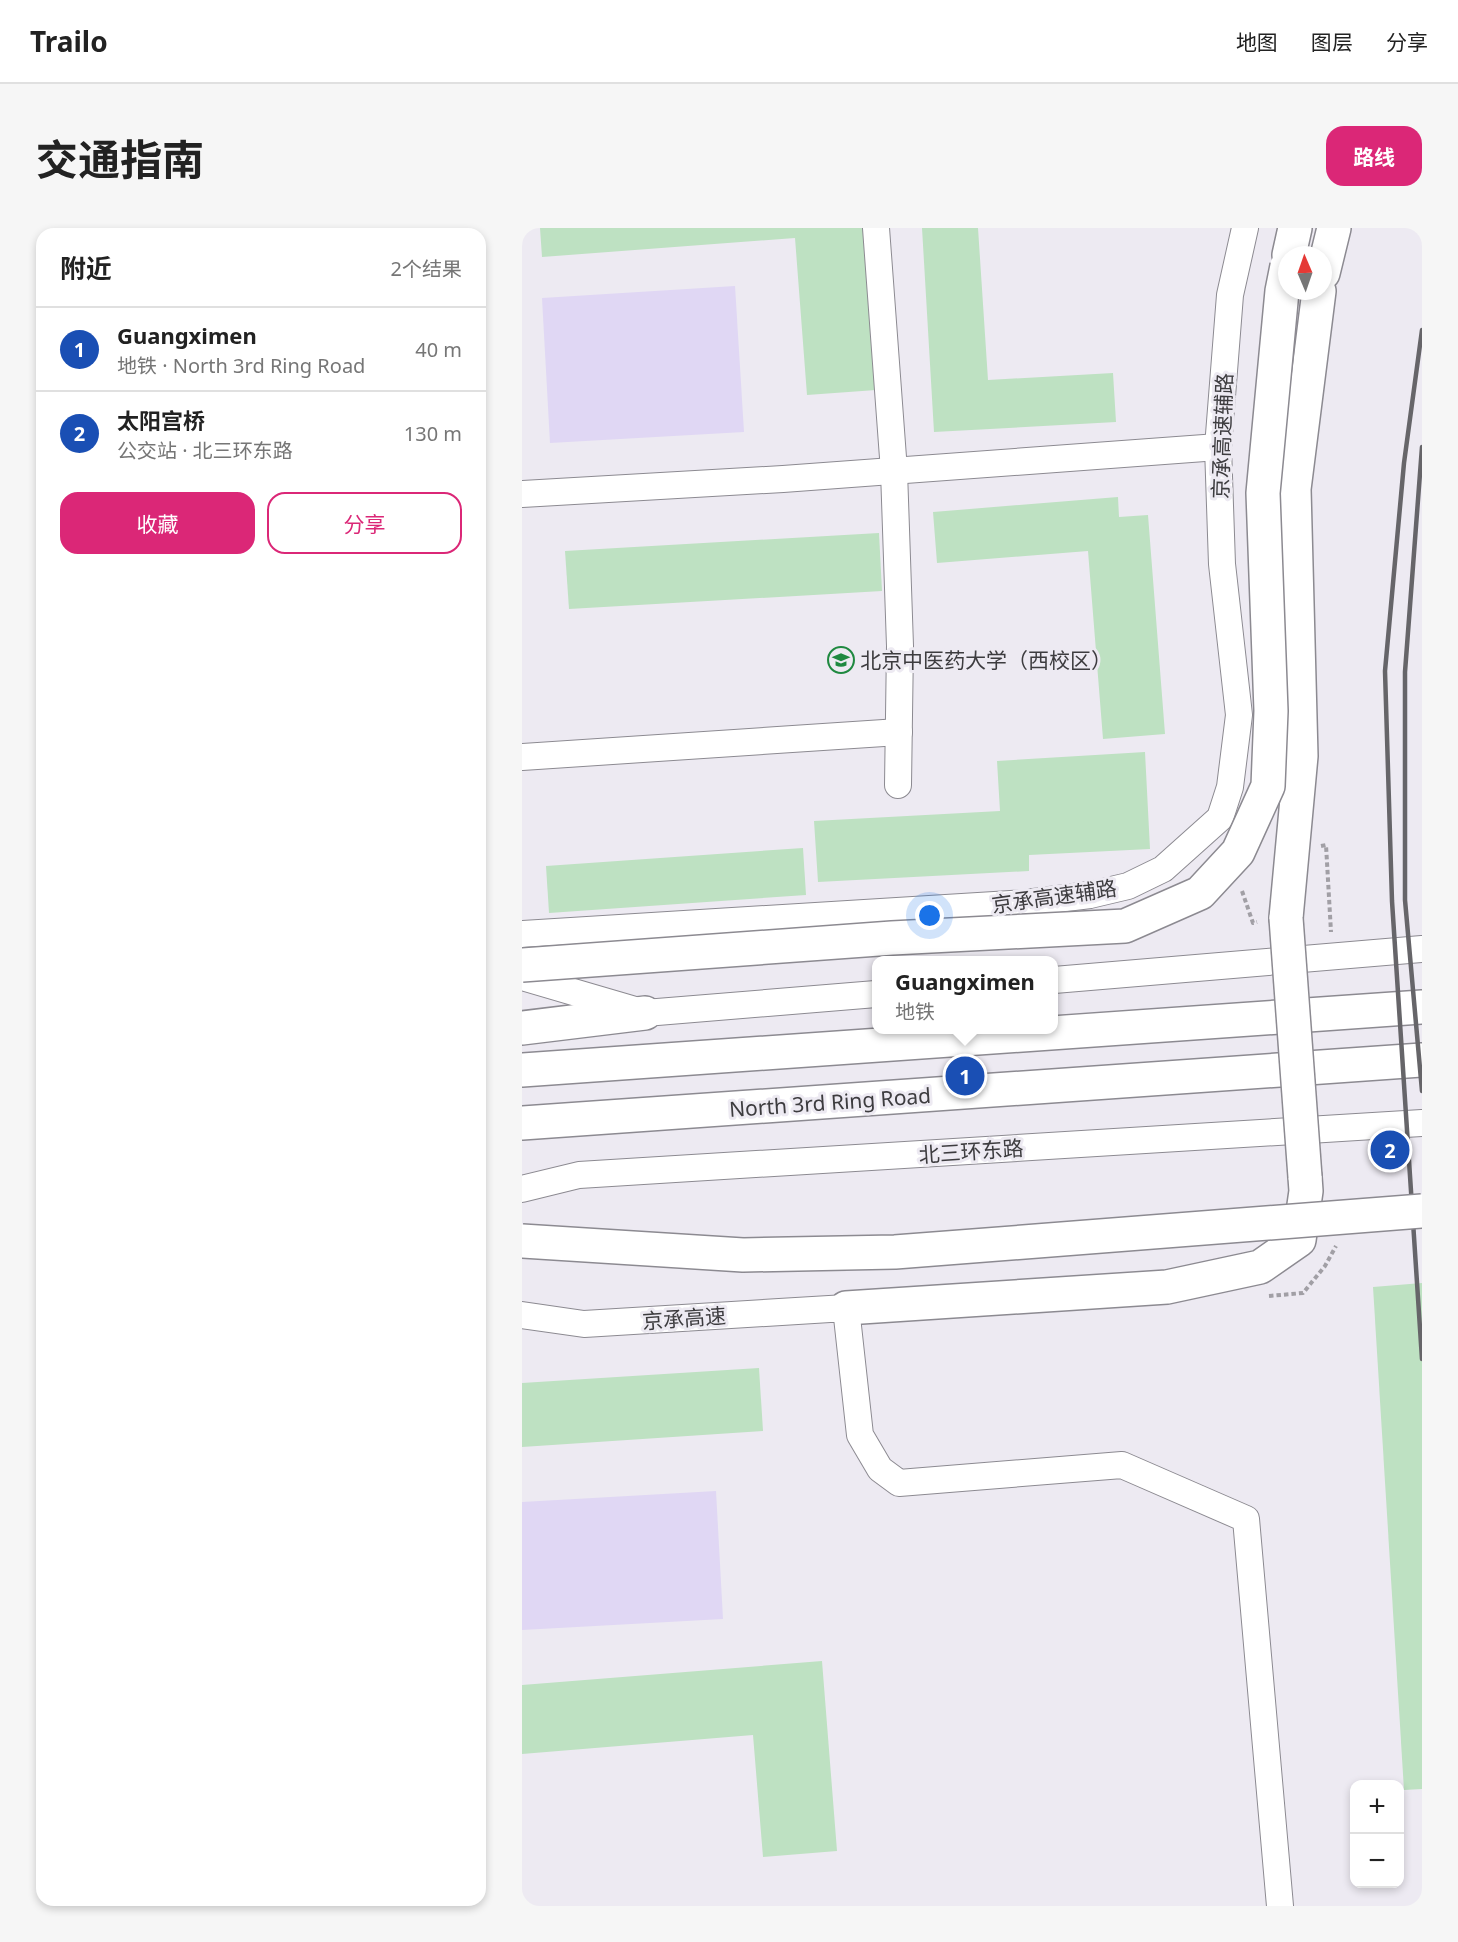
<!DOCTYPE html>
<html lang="zh">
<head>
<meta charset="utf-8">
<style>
	:root { --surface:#fff; --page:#f6f6f6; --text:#222; --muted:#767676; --line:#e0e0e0; --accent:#db2777 }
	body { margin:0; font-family:"Noto Sans","Noto Sans SC",sans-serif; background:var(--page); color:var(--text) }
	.controls { position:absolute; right:18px; bottom:18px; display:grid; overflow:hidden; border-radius:12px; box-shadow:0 3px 9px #0003 }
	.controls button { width:54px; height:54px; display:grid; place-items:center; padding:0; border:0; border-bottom:2px solid var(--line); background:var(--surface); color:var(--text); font:30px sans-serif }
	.compass { position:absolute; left:756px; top:18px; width:54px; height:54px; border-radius:50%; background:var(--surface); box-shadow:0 3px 9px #0003; rotate:358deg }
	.you { position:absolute; left:408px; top:688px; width:21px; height:21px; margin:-15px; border:4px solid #fff; border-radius:50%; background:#1a73e8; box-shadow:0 0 0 9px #1a73e833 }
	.badge { display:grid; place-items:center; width:39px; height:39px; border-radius:50%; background:var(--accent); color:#fff; font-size:20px; font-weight:700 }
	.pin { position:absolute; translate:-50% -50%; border:3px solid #fff; box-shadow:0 2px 6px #0006 }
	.popup { position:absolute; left:350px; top:728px; width:186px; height:78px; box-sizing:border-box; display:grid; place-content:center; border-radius:12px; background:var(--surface); filter:drop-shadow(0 2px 4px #0005); font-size:20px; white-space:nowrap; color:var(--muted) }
	.popup b { font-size:22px; color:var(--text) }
	.popup::after { content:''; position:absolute; left:50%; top:100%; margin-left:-12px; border:12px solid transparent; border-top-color:var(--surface) }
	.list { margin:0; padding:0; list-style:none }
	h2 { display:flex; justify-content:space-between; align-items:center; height:78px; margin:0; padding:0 24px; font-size:26px }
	h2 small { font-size:20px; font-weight:400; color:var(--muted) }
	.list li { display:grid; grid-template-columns:39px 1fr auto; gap:18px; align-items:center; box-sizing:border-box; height:84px; padding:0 24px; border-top:2px solid var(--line) }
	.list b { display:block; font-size:22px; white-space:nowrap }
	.list p { margin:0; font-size:20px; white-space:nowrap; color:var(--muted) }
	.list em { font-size:20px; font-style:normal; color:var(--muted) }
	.actions { display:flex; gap:12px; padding:18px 24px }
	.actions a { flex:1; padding:14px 0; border:2px solid var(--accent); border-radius:18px; text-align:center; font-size:21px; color:var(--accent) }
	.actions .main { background:var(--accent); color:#fff }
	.map { position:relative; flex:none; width:900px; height:1678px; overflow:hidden; border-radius:18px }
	header { display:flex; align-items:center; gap:36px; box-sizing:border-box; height:84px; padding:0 30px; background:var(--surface); border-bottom:2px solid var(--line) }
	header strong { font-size:28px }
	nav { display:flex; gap:33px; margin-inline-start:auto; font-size:21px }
	.intro { display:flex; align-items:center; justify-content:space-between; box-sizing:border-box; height:144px; padding:0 36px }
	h1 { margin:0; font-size:42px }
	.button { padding:15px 27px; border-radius:18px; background:var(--accent); color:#fff; font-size:21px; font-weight:700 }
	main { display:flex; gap:36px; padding:0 36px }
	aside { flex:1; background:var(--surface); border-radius:18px; box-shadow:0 3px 9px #0003 }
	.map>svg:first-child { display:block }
	.green { fill:#e0d7f4 }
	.building { fill:#bee1c2 }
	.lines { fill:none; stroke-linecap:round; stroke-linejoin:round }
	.minor-casing { stroke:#8c8a91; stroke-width:28 }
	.highway-casing { stroke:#8c8a91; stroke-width:36 }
	.path { stroke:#a19fa5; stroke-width:4; stroke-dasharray:4.5 3; stroke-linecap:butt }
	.minor { stroke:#fff; stroke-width:26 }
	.highway { stroke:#fff; stroke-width:33 }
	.rail { stroke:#666569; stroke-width:4.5 }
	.highway-bridge-casing { stroke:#8c8a91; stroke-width:36; stroke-linecap:butt }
	.highway-bridge { stroke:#fff; stroke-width:33 }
	.labels { text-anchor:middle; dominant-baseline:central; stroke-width:6; stroke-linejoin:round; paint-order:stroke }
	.street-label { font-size:21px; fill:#3d3c3f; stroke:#edeaf2 }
	.poi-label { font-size:21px; fill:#3d3c3f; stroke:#edeaf2; text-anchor:start }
</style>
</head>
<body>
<header>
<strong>Trailo</strong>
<nav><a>地图</a><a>图层</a><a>分享</a></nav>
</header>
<div class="intro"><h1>交通指南</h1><a class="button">路线</a></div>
<main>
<aside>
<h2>附近<small>2个结果</small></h2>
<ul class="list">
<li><span class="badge" style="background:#1a4fb4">1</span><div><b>Guangximen</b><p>地铁 · North 3rd Ring Road</p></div><em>40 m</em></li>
<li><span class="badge" style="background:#1a4fb4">2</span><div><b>太阳宫桥</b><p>公交站 · 北三环东路</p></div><em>130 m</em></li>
</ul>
<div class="actions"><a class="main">收藏</a><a>分享</a></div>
</aside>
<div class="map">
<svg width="900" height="1678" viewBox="0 0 900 1678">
	<rect width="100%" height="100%" fill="#edeaf2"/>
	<g class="green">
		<polygon points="213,58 222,204 28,215 20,70"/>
		<polygon points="194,1263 201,1391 0,1402 0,1274"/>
	</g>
	<g class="building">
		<polygon points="18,0 341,0 354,162 285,167 273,10 20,29"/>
		<polygon points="400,0 456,0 466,152 591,145 594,194 412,204"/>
		<polygon points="596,269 597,289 626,287 643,506 581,511 566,323 415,335 411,284"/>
		<polygon points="357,305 360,363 47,381 43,323"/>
		<polygon points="623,524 628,621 507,627 507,643 296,654 292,593 478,583 475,533"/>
		<polygon points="281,620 284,667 27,685 24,638"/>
		<polygon points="900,1055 900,1561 882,1562 851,1059"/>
		<polygon points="237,1140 241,1203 0,1219 0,1155"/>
		<polygon points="300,1433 315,1623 241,1629 231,1507 0,1526 0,1457"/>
	</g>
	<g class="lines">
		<defs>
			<g id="minor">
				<polyline points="354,0 372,243 378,418 376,557"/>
				<polyline points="0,266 261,251 696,219"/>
				<polyline points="0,529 377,504"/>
				<polyline points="0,706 504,675 568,667 606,658 641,641 698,590 708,559 717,487 700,336 696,219 708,67 723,0"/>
				<polyline points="0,749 123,785 354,766"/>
				<polyline points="532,752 900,721"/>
				<polyline points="0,961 57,947 900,895"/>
				<polyline points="0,1087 62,1096 324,1080 338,1207 358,1241 377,1255 600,1237 724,1291 758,1678"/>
			</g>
			<g id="highway">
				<polyline points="767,27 773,0"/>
				<polyline points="801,45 812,0"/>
				<polyline points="764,690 779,528 772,261 797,63"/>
				<polyline points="0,800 123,785"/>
				<polyline points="0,842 900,779"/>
				<polyline points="0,895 900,832"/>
				<polyline points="324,1080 645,1059 738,1039 777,1012 784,963 783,949"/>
			</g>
		</defs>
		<use href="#minor" class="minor-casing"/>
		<use href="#highway" class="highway-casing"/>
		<g class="path">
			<polyline points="799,618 804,617 809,704"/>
			<polyline points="720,663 731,695 735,694"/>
			<polyline points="747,1068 781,1065 803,1038 814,1018"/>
		</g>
		<use href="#minor" class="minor"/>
		<use href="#highway" class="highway"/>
		<g class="rail">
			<polyline points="900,102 882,235 863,443 870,673 900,1131"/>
			<polyline points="900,219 883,444 883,672 900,863"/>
		</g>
		<defs>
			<g id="highway-bridge">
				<polyline points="764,690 783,949"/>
				<polyline points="0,737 370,710 603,698 678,665 716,624 746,558 749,483 741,265 760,63 765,38"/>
				<polyline points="0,1013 221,1027 373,1024 900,983"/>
			</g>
		</defs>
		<use href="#highway-bridge" class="highway-bridge-casing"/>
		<use href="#highway-bridge" class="highway-bridge"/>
	</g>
	<defs>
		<symbol id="university-ring" viewBox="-11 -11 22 22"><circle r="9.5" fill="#edeaf2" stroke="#1f8940" stroke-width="1.5"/><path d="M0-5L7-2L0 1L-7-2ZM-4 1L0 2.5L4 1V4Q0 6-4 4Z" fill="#1f8940"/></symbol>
	</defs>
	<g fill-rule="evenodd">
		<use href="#university-ring" x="304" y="417" width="30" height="30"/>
	</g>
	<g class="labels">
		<g class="street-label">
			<text transform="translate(700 208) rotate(-88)">京承高速辅路</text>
			<text transform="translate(532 668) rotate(-8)">京承高速辅路</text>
			<text transform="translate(308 874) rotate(-4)">North 3rd Ring Road</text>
			<text transform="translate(449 923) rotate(-4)">北三环东路</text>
			<text transform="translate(162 1090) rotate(-4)">京承高速</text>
		</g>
		<g class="poi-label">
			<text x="338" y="432">北京中医药大学（西校区）</text>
		</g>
	</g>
</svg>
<div class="controls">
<button>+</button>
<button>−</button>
</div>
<svg class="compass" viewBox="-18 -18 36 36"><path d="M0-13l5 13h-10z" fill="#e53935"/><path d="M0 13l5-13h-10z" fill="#767676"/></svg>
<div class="you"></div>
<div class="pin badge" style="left:443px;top:848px;background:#1a4fb4">1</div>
<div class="popup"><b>Guangximen</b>地铁</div>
<div class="pin badge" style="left:868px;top:922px;background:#1a4fb4">2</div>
</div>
</main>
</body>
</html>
